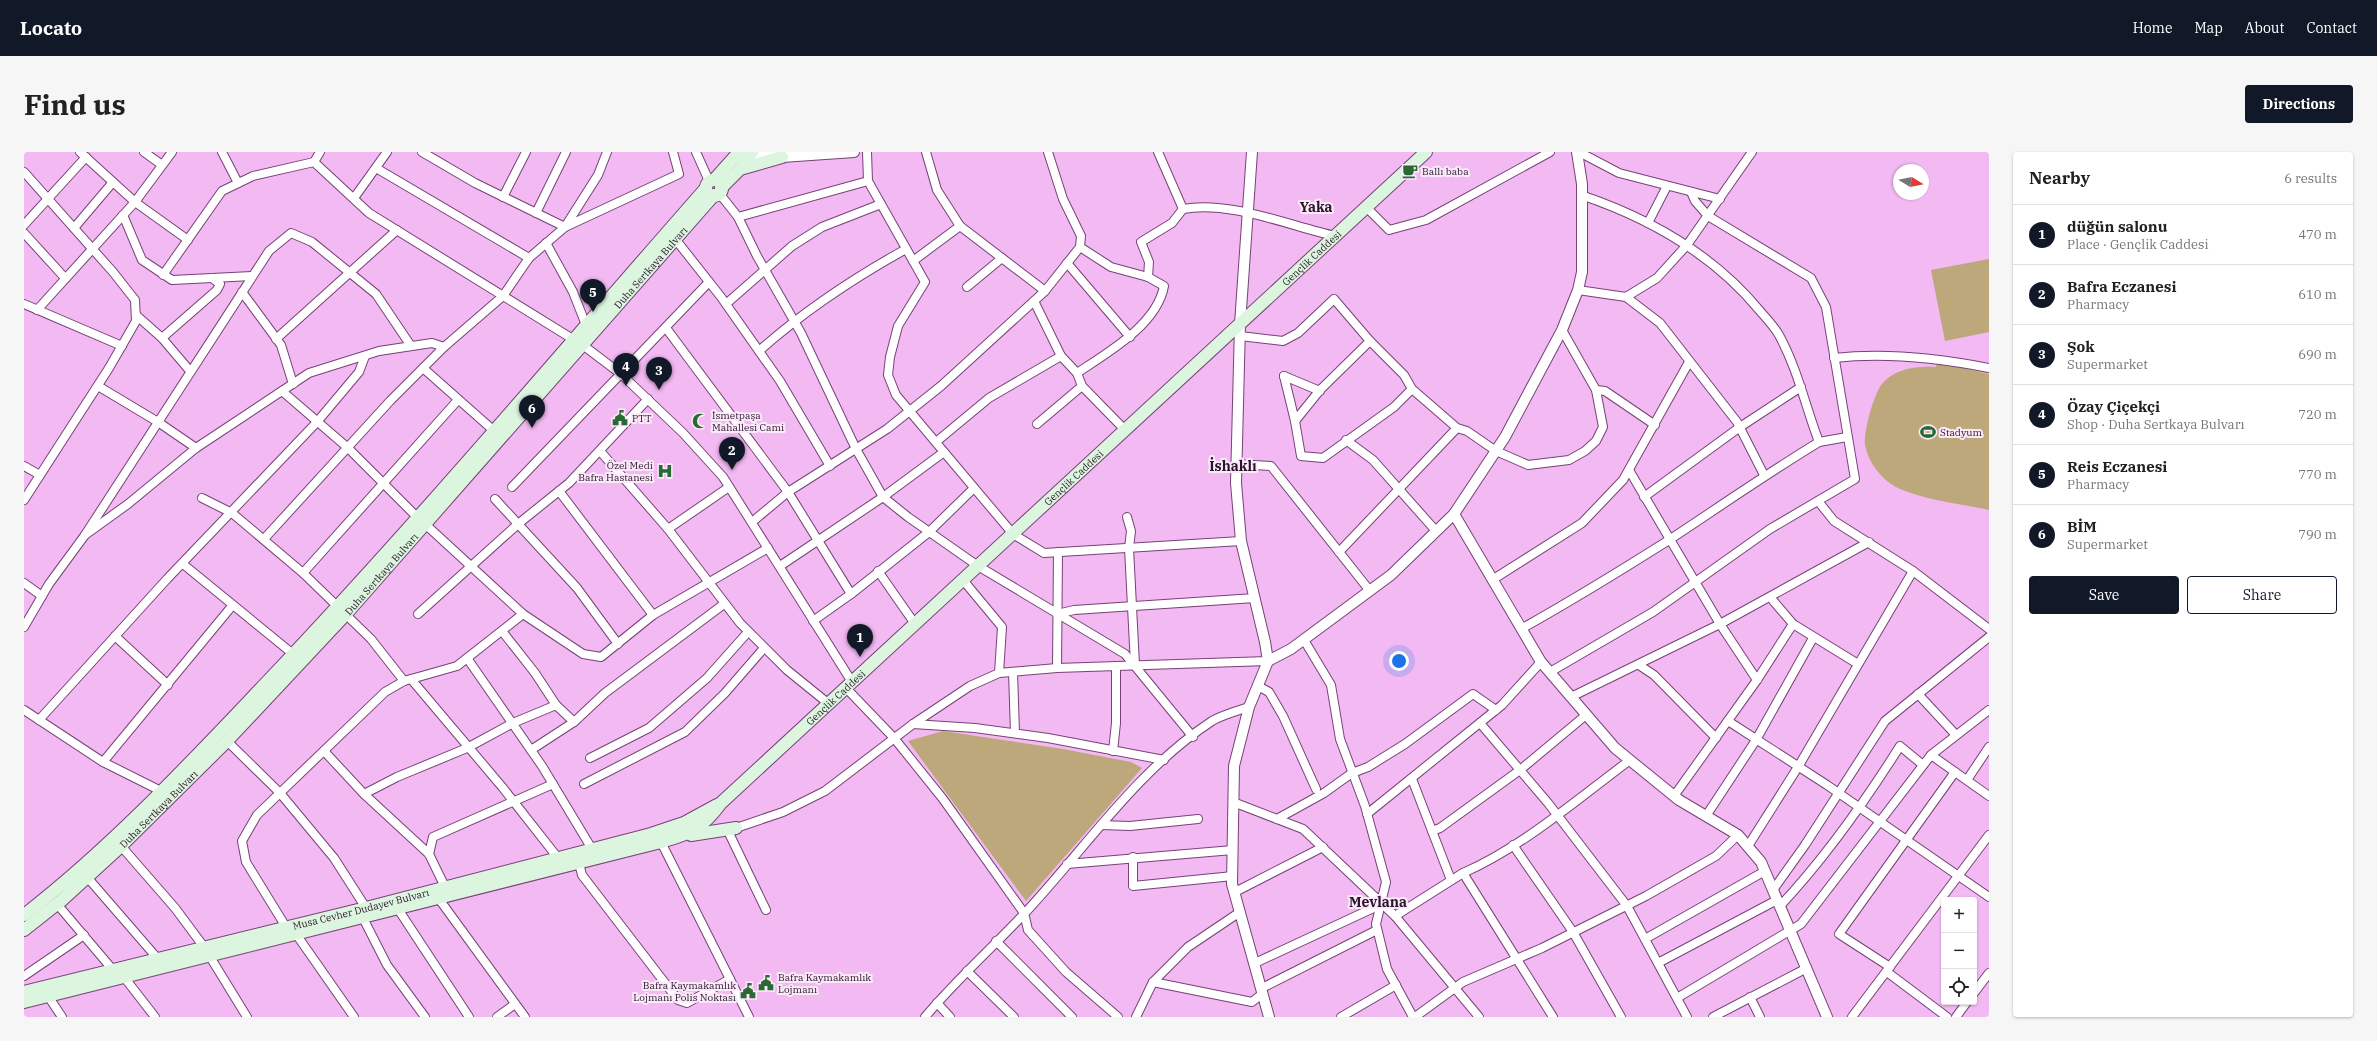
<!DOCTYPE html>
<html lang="en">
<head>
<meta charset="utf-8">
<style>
	:root { --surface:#fff; --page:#f6f6f6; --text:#202124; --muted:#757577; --line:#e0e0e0; --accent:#111827 }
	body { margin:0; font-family:"IBM Plex Serif",serif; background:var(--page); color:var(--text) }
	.controls { position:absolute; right:12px; bottom:12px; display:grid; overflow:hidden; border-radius:4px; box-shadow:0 1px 3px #0004 }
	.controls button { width:36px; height:36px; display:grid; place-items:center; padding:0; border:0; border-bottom:1px solid var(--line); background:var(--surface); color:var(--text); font:20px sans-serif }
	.compass { position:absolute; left:1869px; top:12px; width:36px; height:36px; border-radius:50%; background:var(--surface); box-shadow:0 1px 3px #0004; rotate:100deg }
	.you { position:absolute; left:1375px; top:509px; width:14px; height:14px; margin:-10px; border:3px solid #fff; border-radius:50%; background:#1a73e8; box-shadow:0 0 0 6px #1a73e833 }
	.badge { display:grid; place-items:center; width:26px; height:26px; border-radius:50%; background:var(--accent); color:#fff; font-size:13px; font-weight:700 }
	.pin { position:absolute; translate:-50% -33px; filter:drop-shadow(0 1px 2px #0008) }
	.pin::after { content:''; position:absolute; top:21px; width:14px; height:12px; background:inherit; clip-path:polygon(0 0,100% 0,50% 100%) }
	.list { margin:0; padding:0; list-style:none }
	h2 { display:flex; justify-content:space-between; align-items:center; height:52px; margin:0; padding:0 16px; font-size:17px }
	h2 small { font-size:13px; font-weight:400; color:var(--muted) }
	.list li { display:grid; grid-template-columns:26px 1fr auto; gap:12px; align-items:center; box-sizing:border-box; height:60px; padding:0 16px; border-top:1px solid var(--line) }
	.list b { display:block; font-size:15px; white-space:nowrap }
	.list p { margin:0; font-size:13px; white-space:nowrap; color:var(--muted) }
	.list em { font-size:13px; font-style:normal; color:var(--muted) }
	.actions { display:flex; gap:8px; padding:12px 16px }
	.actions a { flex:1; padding:9px 0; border:1px solid var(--accent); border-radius:4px; text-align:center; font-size:14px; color:var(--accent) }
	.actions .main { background:var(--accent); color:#fff }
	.icon { flex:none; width:22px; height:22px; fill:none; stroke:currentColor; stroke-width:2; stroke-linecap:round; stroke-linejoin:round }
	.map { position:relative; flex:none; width:1965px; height:865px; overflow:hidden; border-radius:4px }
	header { display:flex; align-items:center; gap:24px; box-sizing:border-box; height:56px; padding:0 20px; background:var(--accent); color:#fff }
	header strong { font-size:19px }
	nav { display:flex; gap:22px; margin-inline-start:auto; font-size:14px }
	.intro { display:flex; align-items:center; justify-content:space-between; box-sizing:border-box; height:96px; padding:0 24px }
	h1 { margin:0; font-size:28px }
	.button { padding:10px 18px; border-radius:4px; background:var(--accent); color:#fff; font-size:14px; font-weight:700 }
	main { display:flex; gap:24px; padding:0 24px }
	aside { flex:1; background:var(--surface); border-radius:4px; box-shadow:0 1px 3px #0004 }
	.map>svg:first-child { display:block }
	.green { fill:#bca87a }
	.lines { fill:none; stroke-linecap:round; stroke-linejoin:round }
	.minor-casing { stroke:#754375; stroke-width:10 }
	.tertiary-casing { stroke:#754375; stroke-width:12 }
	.secondary-casing { stroke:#754375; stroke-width:14 }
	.minor { stroke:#fff; stroke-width:8 }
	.tertiary { stroke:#fff; stroke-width:10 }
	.secondary { stroke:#dcf5df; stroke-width:12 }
	.labels { text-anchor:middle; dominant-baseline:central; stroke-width:4; stroke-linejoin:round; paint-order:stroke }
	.poi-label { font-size:10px; fill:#291429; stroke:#fceafb; text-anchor:start }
	.street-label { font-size:10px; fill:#291429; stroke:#fceafb }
	.district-label { font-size:14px; font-weight:bold; fill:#291429; stroke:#fceafb }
</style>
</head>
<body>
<header>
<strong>Locato</strong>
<nav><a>Home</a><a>Map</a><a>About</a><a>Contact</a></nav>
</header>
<div class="intro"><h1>Find us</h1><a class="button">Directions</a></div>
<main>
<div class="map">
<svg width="1965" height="865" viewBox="0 0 1965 865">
	<rect width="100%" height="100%" fill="#f3b9f2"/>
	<g class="green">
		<polygon points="1965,107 1965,180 1921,189 1907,118"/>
		<path d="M1913,210L1965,222V358C1939,352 1882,346 1863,329C1852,319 1844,308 1841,293C1839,281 1850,241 1858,232C1871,216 1894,214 1912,215Z"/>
		<polygon points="919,579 1039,597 1107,610 1118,616 1002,749 884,589"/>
	</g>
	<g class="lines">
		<defs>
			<g id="minor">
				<polyline points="56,0 111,50 164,88"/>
				<polyline points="120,0 138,13"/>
				<polyline points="198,0 214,31"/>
				<polyline points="398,0 451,31 541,75 655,22 649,0"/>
				<polyline points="672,0 685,29"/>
				<polyline points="843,0 844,29 901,130 874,174 866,205 864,223 872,243 989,382 1020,401 1217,389"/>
				<polyline points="902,0 913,38 936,74 1021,139"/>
				<path d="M1024,0L1039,47L1057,84L1056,95L1087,115L1124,125L1140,134C1133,173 1083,201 1053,221"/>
				<polyline points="1134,0 1159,57"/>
				<polyline points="1555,0 1595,21 1696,47"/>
				<polyline points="290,10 296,0"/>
				<polyline points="352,16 505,106"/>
				<polyline points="0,20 89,120 111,148 112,169 85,216 0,348"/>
				<polyline points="695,41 714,65 733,104 777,181 832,297 859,345 884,365 954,414 1101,502 1169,585"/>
				<path d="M1557,43C1625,66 1690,103 1736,159C1742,166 1750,174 1755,183C1774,218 1781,253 1795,290L1823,285"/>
				<polyline points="479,45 502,0"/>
				<polyline points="330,46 363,0"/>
				<polyline points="1342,55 1365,78 1402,68 1526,0"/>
				<polyline points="512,61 542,0"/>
				<polyline points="99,63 118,108 148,128 228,124"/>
				<polyline points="714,65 844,29"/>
				<polyline points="1624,71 1643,34"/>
				<polyline points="0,73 62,5"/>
				<polyline points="50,76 89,30"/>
				<polyline points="0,81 41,126"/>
				<polyline points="652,88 697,145 756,229 806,314"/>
				<polyline points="522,91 549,140 562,173"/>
				<polyline points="889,109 936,74"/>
				<polyline points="1043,111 1106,185"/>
				<polyline points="139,123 198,39 229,24 290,10 345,61 560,194 597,222 659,281 699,325 828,530"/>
				<path d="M1124,125L1125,110L1117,90L1148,71L1159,57C1205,48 1266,74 1311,84"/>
				<polyline points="943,135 978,106"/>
				<polyline points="1554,138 1602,145 1633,126 1663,93 1728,0"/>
				<polyline points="218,140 257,193 269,232"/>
				<polyline points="1602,145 1636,171 1713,270 1740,323"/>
				<polyline points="1010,149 1037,204 1053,221 1058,234 1101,278"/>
				<polyline points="0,152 98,194"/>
				<polyline points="702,152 768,94 798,75 857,52"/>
				<polyline points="13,158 111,50 148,0"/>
				<polyline points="112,163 138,186 166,219"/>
				<polyline points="642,176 764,340 827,442"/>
				<polyline points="1216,184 1259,189 1274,181 1310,147 1346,189 1380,223 1388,237 1433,276 1443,279 1472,299 1504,313 1545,308 1561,299 1572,289 1579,275 1572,238 1538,178"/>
				<polyline points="138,186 193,138 196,132 188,126"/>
				<polyline points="252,187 373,78"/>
				<path d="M735,199C781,158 828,127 882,97"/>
				<path d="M1810,206C1862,200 1914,206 1965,216"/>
				<polyline points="399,216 469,278"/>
				<polyline points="1260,224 1271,269 1277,304 1299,306 1370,255 1388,237"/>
				<polyline points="1260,224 1296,239"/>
				<polyline points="74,234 134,270 172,296"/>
				<polyline points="1572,238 1581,239 1631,273"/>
				<polyline points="258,239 324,296 393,365"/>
				<polyline points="1271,269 1296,238 1346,189"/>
				<polyline points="1013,272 1058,234"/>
				<polyline points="1322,288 1349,308 1412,379"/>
				<polyline points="912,290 965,246 1037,204"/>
				<polyline points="576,299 644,377 716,471 763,518 805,552"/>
				<polyline points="1212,312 1247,314 1346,439"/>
				<polyline points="0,314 16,323"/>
				<polyline points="1605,318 1696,472 1733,528"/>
				<polyline points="488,335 685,130"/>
				<polyline points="535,339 629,463"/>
				<polyline points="1620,345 1716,275 1777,235"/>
				<polyline points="178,346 208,361 279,421 347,487 380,529"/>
				<polyline points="471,347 553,436 594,492"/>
				<polyline points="1794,349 1810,369 1889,419 1965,477"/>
				<polyline points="1103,365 1107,379 1105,396 1111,513"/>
				<polyline points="728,370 764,340 863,277 917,234 1021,139 1056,95"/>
				<polyline points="401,372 499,462 559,502 577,505 629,463 744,396"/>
				<polyline points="644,377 705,335"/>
				<polyline points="61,383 245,99 267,81 288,90 352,142 387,194"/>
				<polyline points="240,387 366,249 420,195 479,144 505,106 541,75 574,23 583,0"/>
				<polyline points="1315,400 1433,276"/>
				<polyline points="159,412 269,502"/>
				<polyline points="756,414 859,345 920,300"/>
				<polyline points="854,419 891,472"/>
				<polyline points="279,421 433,249"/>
				<polyline points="939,428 978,475 975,521"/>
				<polyline points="1468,428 1558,371 1599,328 1665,210"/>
				<polyline points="0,431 18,444"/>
				<polyline points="1746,445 1769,472 1834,512"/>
				<polyline points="394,462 494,372 545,331 624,247"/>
				<polyline points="1033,462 1050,458 1231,446"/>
				<polyline points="789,469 827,442 905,380 950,336"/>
				<polyline points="0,475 25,432 61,383 104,352 172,296 285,221 355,199 408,191 420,195"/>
				<path d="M1497,477C1547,449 1596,419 1645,388C1695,355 1744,321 1795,290"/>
				<polyline points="478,479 511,521 532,553"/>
				<polyline points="91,484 144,533"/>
				<polyline points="1280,488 1307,533 1316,587 1341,654 1362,730 1352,772 1363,817 1389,865"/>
				<polyline points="443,506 518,614 568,697"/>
				<polyline points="1615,513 1630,523 1692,586"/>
				<polyline points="1033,516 1034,400"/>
				<polyline points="989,520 991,581"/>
				<polyline points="1526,520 1629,460 1746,377 1831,327 1802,155 1787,126 1684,64 1671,49 1667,40"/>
				<polyline points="387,527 479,636 534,706"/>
				<polyline points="1234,534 1245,540 1259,564 1292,637"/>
				<polyline points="822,536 870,586 919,647 1000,761 1004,778 1042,820 1094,865"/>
				<polyline points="1894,542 1932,583"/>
				<polyline points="1547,545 1696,472 1845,390"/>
				<polyline points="0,558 79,610 137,639"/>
				<polyline points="15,568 143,427 293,270 335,220 341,204"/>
				<polyline points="1704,569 1803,633 1965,745"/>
				<polyline points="1456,571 1524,651 1603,754 1663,865"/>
				<polyline points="889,572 951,576 1024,586 1140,608"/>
				<polyline points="203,589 256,641 310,706 342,756"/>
				<polyline points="507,598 550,570 581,541 700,452"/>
				<polyline points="300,599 340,642 405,702 421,735"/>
				<polyline points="1089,599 1092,571 1092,514"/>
				<polyline points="1907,603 1965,644"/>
				<polyline points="566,606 625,576 683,526 724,480"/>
				<polyline points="79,610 208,454"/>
				<polyline points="1388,627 1427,728"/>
				<polyline points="1943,628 1965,595"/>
				<polyline points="560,632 661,580 701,541 740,496"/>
				<polyline points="340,642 373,625 443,596 489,571 532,553 550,570"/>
				<polyline points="1650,644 1733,528 1769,472"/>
				<polyline points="1209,650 1279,677 1371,764 1455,865"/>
				<polyline points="1343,662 1478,553 1517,510"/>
				<polyline points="1682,664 1732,588 1789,486"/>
				<polyline points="1253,667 1300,641 1328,621 1344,615 1381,592 1449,542 1472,558"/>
				<polyline points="1077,673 1106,674 1174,667"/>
				<polyline points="712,676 759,660 801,639 889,572 946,534 975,521 1033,516 1244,509"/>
				<polyline points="703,677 742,758"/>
				<polyline points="1408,679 1416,676 1496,618 1562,563"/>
				<polyline points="637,690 725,865"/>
				<polyline points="1489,693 1549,780 1597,865"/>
				<polyline points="97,694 151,756 180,795 223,865"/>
				<polyline points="1724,694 1774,615 1889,419"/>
				<polyline points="405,702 409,685 529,632"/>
				<polyline points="1109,705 1109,734 1209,724"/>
				<polyline points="555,711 558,723 654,848 663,851 706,827"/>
				<polyline points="1043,712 1209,698"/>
				<path d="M1439,721C1497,696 1555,646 1606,608"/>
				<polyline points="63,725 134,807"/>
				<polyline points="1749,738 1781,693 1861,569 1965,485"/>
				<polyline points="1211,740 1299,695"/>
				<polyline points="415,747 501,865"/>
				<polyline points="33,752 89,818"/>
				<path d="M1756,754C1802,705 1840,651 1876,594L1899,613"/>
				<polyline points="374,757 445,865"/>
				<polyline points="1371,764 1439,721 1529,865"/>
				<polyline points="339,766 363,813 401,865"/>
				<polyline points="262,775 222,710 218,689 233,663 361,540 380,529 433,514 499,462"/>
				<polyline points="272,782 330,865"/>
				<polyline points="1621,787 1741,719"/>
				<polyline points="972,789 1048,865"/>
				<polyline points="1231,811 1358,752"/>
				<polyline points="1634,811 1753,748"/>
				<polyline points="1866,815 1815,782 1931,620"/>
				<polyline points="943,819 990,865"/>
				<polyline points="1863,820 1923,865"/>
				<polyline points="0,824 60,783"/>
				<polyline points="100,825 131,865"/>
				<polyline points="1129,830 1228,850 1239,841"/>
				<polyline points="1238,836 1353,778"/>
				<polyline points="1950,841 1965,821"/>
				<polyline points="24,844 38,865"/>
				<polyline points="1726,845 1736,865"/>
				<polyline points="1653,846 1777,772 1907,603 1965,558"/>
				<polyline points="913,851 926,865"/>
				<polyline points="473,865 491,852"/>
				<path d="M901,865C932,828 967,797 1000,762C1061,697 1112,619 1188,569C1198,563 1213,559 1225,555"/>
				<polyline points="1112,865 1129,830 1164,795 1216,760"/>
				<polyline points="1317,865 1372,833"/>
				<polyline points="1391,865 1439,830 1518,796 1622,744 1692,704 1714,683"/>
				<polyline points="1689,865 1783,816"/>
				<polyline points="1828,865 1965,683"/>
				<polyline points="1932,865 1943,850"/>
			</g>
			<g id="tertiary">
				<polyline points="1228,0 1216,172 1212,331 1217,389 1241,490 1244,509 1225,555 1210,614 1208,732 1245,865"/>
				<polyline points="721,3 743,2 758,5 830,0"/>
				<polyline points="1430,362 1517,510 1591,596 1655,648 1714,683 1737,710 1803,865"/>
				<polyline points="1244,509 1267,497 1367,423 1430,362 1481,285 1538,178 1554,138 1558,120 1558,32 1553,0"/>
			</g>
			<g id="secondary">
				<polyline points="716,17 758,5"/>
				<polyline points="690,28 715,0"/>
				<circle cx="690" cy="36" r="8"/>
				<polyline points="697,36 716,17 728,0"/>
				<polyline points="667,683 712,676"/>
				<path d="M0,763C88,695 166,611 242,531C394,371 536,202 682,36"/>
				<path id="s1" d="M0,778L38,748L97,694L203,589L322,462L690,43"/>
				<path id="s2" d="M0,840L342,756L627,682L660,671L693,653"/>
				<path id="s3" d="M0,850L637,690C666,682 679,676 697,651L1402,0"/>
			</g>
		</defs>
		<use href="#minor" class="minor-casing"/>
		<use href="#tertiary" class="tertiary-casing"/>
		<use href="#secondary" class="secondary-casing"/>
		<use href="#minor" class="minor"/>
		<use href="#tertiary" class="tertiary"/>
		<use href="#secondary" class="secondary"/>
	</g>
	<defs>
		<symbol id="cafe-bare" viewBox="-9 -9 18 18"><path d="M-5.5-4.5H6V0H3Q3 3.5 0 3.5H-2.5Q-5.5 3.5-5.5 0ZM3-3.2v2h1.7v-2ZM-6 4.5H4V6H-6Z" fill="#296a34" stroke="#fceafb" stroke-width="2.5" paint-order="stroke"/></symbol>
		<symbol id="civic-bare" viewBox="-9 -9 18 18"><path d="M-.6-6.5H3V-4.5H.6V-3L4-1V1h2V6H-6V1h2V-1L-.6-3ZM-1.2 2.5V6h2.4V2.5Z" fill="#296a34" stroke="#fceafb" stroke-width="2.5" paint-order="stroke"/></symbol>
		<symbol id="mosque-bare" viewBox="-9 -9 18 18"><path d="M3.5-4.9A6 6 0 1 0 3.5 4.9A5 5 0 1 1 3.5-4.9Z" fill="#296a34" stroke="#fceafb" stroke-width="2.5" paint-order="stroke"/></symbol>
		<symbol id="stadium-bare" viewBox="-9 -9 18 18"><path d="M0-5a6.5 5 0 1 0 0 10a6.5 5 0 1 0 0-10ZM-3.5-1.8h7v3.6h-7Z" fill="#296a34" stroke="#fceafb" stroke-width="2.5" paint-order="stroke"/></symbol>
		<symbol id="hospital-bare" viewBox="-9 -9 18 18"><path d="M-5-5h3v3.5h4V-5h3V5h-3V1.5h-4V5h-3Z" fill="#296a34" stroke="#fceafb" stroke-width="2.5" paint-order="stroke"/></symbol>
	</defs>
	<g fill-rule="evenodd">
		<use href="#cafe-bare" x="1375" y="8" width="22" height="22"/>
		<use href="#civic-bare" x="585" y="255" width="22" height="22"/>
		<use href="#mosque-bare" x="665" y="258" width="22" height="22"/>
		<use href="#stadium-bare" x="1893" y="269" width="22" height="22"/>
		<use href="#hospital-bare" x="630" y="308" width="22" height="22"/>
		<use href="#civic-bare" x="731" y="820" width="22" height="22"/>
		<use href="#civic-bare" x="713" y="828" width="22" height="22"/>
	</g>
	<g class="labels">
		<g class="poi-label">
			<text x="1398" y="19">Ballı baba</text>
			<text x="688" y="263">İsmetpaşa<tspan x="688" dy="12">Mahallesi Cami</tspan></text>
			<text x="608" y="266">PTT</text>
			<text x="1916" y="280">Stadyum</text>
			<text x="629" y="313" text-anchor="end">Özel Medi<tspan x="629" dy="12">Bafra Hastanesi</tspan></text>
			<text x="754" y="825">Bafra Kaymakamlık<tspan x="754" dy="12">Lojmanı</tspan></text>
			<text x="712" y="833" text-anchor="end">Bafra Kaymakamlık<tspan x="712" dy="12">Lojmanı Polis Noktası</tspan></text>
		</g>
		<g class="street-label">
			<text stroke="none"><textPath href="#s3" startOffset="1534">Gençlik Caddesi</textPath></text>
			<text stroke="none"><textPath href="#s1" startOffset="913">Duha Sertkaya Bulvarı</textPath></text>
			<text stroke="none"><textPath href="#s3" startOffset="1210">Gençlik Caddesi</textPath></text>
			<text stroke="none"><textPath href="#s1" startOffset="505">Duha Sertkaya Bulvarı</textPath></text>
			<text stroke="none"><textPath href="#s3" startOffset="886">Gençlik Caddesi</textPath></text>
			<text stroke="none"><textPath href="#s1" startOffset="181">Duha Sertkaya Bulvarı</textPath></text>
			<text stroke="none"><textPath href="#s2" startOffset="347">Musa Cevher Dudayev Bulvarı</textPath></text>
		</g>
		<g class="district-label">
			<text x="1292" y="55">Yaka</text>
			<text x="1209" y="314">İshaklı</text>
			<text x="1354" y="750">Mevlana</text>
		</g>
	</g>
</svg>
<div class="controls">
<button>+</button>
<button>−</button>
<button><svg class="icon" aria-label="locate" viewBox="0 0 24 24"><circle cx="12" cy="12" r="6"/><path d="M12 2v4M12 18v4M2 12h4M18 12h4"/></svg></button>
</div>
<svg class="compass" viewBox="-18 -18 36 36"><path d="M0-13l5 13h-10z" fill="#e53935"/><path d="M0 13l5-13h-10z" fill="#757577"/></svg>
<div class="you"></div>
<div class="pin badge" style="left:836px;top:505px">1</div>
<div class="pin badge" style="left:708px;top:318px">2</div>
<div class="pin badge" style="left:635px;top:238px">3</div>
<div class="pin badge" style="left:602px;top:234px">4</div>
<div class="pin badge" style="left:569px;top:160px">5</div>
<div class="pin badge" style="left:508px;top:276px">6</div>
</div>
<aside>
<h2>Nearby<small>6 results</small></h2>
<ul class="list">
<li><span class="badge">1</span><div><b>düğün salonu</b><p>Place · Gençlik Caddesi</p></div><em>470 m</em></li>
<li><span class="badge">2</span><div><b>Bafra Eczanesi</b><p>Pharmacy</p></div><em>610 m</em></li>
<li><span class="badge">3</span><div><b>Şok</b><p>Supermarket</p></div><em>690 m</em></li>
<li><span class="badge">4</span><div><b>Özay Çiçekçi</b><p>Shop · Duha Sertkaya Bulvarı</p></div><em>720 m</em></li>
<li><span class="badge">5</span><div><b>Reis Eczanesi</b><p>Pharmacy</p></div><em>770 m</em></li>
<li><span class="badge">6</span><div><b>BİM</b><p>Supermarket</p></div><em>790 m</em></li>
</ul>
<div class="actions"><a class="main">Save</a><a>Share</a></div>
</aside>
</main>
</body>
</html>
